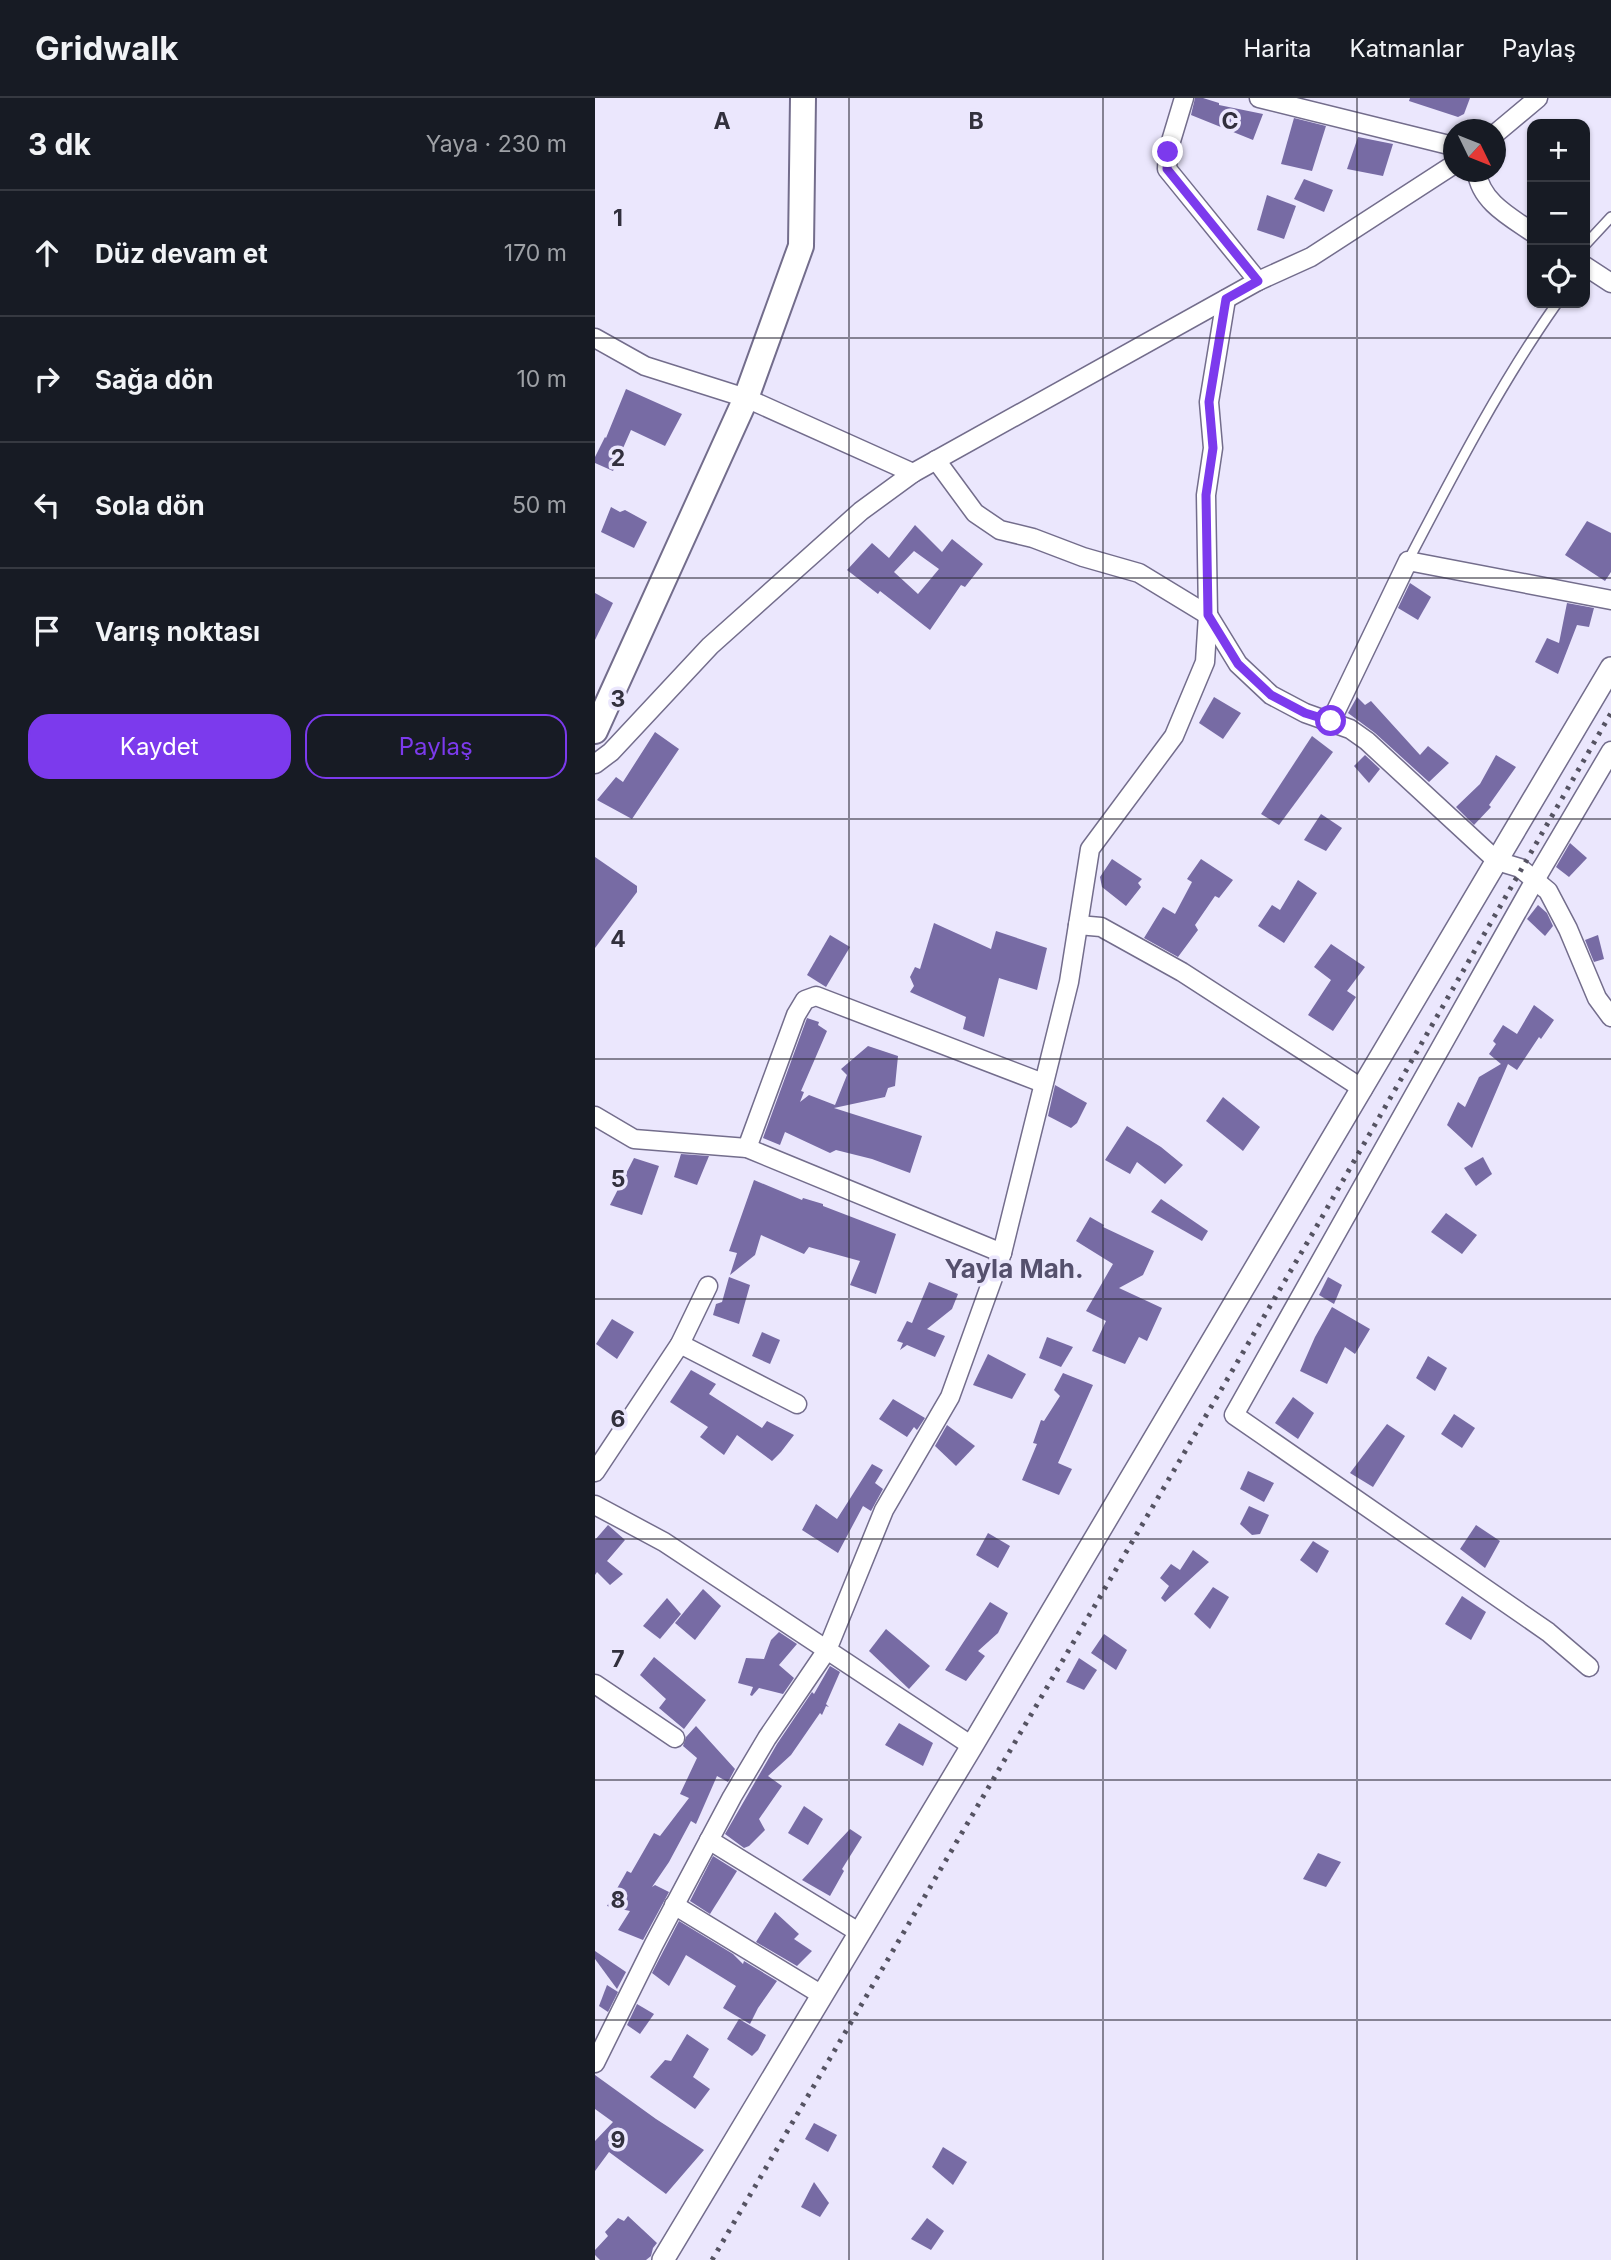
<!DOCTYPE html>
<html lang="tr">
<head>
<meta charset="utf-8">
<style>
	:root { --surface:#171b24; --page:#242831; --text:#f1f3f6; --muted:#9ea1a6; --line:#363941; --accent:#7c3aed }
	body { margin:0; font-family:Inter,sans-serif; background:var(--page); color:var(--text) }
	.controls { position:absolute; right:21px; top:21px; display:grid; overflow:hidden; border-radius:14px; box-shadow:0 2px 5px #0004 }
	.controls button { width:63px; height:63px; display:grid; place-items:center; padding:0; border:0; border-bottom:2px solid var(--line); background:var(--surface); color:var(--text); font:35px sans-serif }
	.compass { position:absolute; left:848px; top:21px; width:63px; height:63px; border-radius:50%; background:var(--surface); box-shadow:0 2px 5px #0004; rotate:133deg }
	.stop { position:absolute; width:21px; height:21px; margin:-16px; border:5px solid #7c3aed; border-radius:50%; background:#fff }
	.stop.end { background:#7c3aed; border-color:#fff; box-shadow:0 2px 7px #0008 }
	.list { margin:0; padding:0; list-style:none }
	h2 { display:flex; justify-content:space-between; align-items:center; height:91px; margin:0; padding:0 28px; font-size:30px }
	h2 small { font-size:23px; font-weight:400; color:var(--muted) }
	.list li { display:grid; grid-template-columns:46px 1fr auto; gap:21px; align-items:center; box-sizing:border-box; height:126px; padding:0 28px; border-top:2px solid var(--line) }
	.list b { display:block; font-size:26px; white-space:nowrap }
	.list em { font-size:23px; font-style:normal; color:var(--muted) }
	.actions { display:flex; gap:14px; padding:21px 28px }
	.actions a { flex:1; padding:16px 0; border:2px solid var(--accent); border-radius:21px; text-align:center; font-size:24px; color:var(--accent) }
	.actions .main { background:var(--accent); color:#fff }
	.icon { flex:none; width:38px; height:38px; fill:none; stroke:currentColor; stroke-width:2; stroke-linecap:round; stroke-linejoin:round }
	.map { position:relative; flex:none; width:1016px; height:2162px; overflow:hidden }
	header { display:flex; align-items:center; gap:42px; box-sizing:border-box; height:98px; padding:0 35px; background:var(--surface); border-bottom:2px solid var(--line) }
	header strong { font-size:33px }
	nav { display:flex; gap:38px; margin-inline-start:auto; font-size:24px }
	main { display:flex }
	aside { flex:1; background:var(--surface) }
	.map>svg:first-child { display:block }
	.building { fill:#776ba4; fill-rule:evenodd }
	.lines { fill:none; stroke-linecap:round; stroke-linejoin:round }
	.service-casing { stroke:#736d8c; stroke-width:12 }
	.minor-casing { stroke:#736d8c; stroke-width:21 }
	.tertiary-casing { stroke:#736d8c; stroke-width:24 }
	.secondary-casing { stroke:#736d8c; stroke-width:28 }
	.service { stroke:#fff; stroke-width:9 }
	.minor { stroke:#fff; stroke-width:18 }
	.tertiary { stroke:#fff; stroke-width:21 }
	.secondary { stroke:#fff; stroke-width:24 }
	.rail { stroke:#555362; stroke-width:5; stroke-dasharray:3.5 7; stroke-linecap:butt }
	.route { stroke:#7c3aed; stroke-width:9 }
	.grid { fill:none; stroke:#32303d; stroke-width:2; stroke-opacity:0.55 }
	.labels { text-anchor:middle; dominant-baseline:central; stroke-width:7; stroke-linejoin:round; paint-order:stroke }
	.district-label { font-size:26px; font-weight:bold; fill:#55506d; stroke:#ebe7fd }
	.grid-label { font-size:23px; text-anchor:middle; font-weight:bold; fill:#32303d; stroke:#ebe7fd; stroke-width:7; stroke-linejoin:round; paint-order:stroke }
</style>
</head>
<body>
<header>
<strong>Gridwalk</strong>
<nav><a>Harita</a><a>Katmanlar</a><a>Paylaş</a></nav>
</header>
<main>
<aside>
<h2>3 dk<small>Yaya · 230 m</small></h2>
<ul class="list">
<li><svg class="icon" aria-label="ahead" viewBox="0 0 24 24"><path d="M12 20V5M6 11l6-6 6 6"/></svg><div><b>Düz devam et</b></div><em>170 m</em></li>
<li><svg class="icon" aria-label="right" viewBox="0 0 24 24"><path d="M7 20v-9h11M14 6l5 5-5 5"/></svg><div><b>Sağa dön</b></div><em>10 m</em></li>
<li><svg class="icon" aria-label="left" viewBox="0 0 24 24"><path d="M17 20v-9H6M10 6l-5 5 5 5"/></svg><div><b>Sola dön</b></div><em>50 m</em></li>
<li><svg class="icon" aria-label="arrive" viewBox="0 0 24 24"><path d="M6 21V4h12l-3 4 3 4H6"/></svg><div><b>Varış noktası</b></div></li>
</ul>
<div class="actions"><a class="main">Kaydet</a><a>Paylaş</a></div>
</aside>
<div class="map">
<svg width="1016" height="2162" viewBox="0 0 1016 2162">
	<rect width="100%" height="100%" fill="#ebe7fd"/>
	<g class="building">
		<polygon points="600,0 608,0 624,5 624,7 668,16 658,42 596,17"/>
		<polygon points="815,0 875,0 869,16 863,19 814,3"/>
		<polygon points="699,20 731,28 717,73 686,66"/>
		<polygon points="763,39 798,46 788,78 752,71"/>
		<polygon points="709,81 738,92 729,114 699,101"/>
		<polygon points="672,97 701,108 689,141 662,132"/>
		<polygon points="31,291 87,316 70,348 36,332 18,373 0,365 0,359 10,339 11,340"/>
		<polygon points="16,409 25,414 30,412 52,424 39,450 6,434"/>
		<polygon points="992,423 1016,435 1016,474 1010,483 970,457"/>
		<path d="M320,427L347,454L357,441L388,466L370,489L366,487L335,532L285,493L283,496L252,472L277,445L294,460ZM319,453L344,471L323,496L299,474Z"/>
		<polygon points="815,485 836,499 823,522 803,510"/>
		<polygon points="0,495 18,505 0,542"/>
		<polygon points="972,505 999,510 994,529 982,527 963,576 940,564 952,540 964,545"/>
		<polygon points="619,599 646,615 628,641 604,625"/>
		<polygon points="762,599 770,607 776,603 825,657 833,648 854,665 834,684 780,635 753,615"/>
		<polygon points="60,634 84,651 37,721 2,702 21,679 28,684"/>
		<polygon points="717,638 738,654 684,727 666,716"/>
		<polygon points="770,657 785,671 774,685 759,668"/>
		<polygon points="901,657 921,669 894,707 896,709 879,727 861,709 885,686"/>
		<polygon points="726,716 747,730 731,753 709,742"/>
		<polygon points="975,745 992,760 974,779 961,769"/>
		<polygon points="0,759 42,788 42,794 0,850"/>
		<polygon points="517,761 547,781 543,785 546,789 531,808 507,789 505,779"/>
		<polygon points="606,761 638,782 624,800 620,798 600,827 603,832 583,859 549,840 568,809 580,816 597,784 592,781"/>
		<polygon points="703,782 722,795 689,845 663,828 677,807 685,812"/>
		<polygon points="943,807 952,815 958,828 950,838 932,821"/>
		<polygon points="339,825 396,851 401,833 452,850 442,892 404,880 389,939 368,931 371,919 315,894 319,888 315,879 320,869 325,871"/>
		<polygon points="235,837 255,849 231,889 212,877"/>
		<polygon points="1003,837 1009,861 999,864 990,842"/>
		<polygon points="736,846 770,869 752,893 761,899 738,933 713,917 736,882 719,869"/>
		<polygon points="939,907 959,922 946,941 944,939 922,972 913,966 877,1050 852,1027 863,1004 870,1009 884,979 906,966 894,956 901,946 898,943 908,927 922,936"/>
		<polygon points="212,920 224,924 223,927 232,933 206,993 209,994 205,1004 214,997 240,1007 252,977 246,971 273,948 303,958 300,988 293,990 290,999 239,1010 327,1038 315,1075 277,1061 241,1052 235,1055 190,1034 185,1047 168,1040"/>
		<polygon points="460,987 492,1005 482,1025 476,1030 453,1018"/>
		<polygon points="628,999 665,1029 648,1053 611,1023"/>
		<polygon points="532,1028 566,1049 588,1067 570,1086 542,1064 535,1076 510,1062"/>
		<polygon points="86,1056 114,1058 102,1087 79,1079"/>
		<polygon points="888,1059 897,1076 881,1088 869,1070"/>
		<polygon points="39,1060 64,1068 47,1117 15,1107"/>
		<polygon points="159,1082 207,1102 208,1100 228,1106 228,1108 301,1136 281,1196 255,1187 265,1163 214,1149 209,1156 166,1137 160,1157 135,1177 142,1155 134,1153"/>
		<polygon points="566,1101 613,1133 607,1143 556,1114"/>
		<polygon points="851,1115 882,1137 867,1156 836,1134"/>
		<polygon points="495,1119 509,1127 508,1129 559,1153 548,1177 524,1190 567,1210 552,1243 544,1239 530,1266 497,1253 511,1223 491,1213 518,1166 481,1143"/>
		<polygon points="134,1179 155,1187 144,1226 118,1217 121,1206 127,1204"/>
		<polygon points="733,1179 747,1187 739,1206 724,1197"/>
		<polygon points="334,1184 363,1196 357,1211 332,1231 350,1238 340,1259 312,1247 305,1252 308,1245 302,1243 312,1223 317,1225"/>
		<polygon points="737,1209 775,1231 760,1256 750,1249 732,1286 705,1273 720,1239"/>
		<polygon points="17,1221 39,1234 22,1261 1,1246"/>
		<polygon points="167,1234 185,1242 175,1266 157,1258"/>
		<polygon points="452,1239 478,1249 466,1269 444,1260"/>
		<polygon points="393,1256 431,1276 417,1301 378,1287"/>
		<polygon points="833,1258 852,1270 840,1293 821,1280"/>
		<polygon points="96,1272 121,1286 114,1296 167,1330 172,1323 199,1337 186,1354 177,1363 142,1337 129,1357 105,1339 113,1329 75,1304"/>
		<polygon points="468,1275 498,1287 463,1365 477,1371 464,1397 427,1382 442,1346 438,1345 446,1322 449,1323 465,1298 459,1292"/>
		<polygon points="698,1299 719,1315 703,1341 680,1325"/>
		<polygon points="298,1301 330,1320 322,1332 319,1329 312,1339 284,1321"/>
		<polygon points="859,1316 880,1330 867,1350 846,1336"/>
		<polygon points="792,1326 810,1338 778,1389 755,1375"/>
		<polygon points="352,1327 380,1348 361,1368 340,1348"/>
		<polygon points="277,1366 288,1372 280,1385 288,1391 276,1413 268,1408 243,1455 207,1432 221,1406 242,1421"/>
		<polygon points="653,1373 679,1385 669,1404 645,1391"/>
		<polygon points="654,1408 674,1417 665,1436 657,1437 645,1426"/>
		<polygon points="13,1427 30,1442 12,1463 28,1476 15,1487 2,1474 0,1477 0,1442"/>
		<polygon points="881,1427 905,1443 890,1470 865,1451"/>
		<polygon points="393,1435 415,1448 403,1470 381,1457"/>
		<polygon points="718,1443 734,1453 722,1475 705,1462"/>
		<polygon points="598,1452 614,1464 570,1504 566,1500 574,1488 565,1480 576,1466 585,1472"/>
		<polygon points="618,1489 634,1499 615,1531 599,1516"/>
		<polygon points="108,1491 126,1508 100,1542 80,1525"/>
		<polygon points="867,1498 891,1514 876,1542 850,1526"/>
		<polygon points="72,1500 86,1516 65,1541 48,1528"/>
		<polygon points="395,1504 413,1515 403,1535 383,1553 390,1558 371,1583 350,1572"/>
		<polygon points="291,1531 335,1568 314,1591 274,1553"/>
		<polygon points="184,1534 202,1546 184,1567 199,1580 188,1596 164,1590 157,1598 155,1597 158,1589 143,1585 151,1560 169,1561 176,1542"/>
		<polygon points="509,1536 532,1552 521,1572 496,1555"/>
		<polygon points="59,1559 111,1602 89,1631 64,1610 71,1601 45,1577"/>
		<polygon points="484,1560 502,1572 489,1592 471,1584"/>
		<polygon points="235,1568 245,1574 231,1606 234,1609 231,1608 227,1617 225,1615 196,1657 173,1678 187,1688 164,1721 170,1732 154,1748 149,1750 130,1736 182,1646 217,1594 219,1596"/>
		<polygon points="304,1625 338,1645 328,1668 290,1647"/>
		<polygon points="101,1628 140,1671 133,1684 122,1678 101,1726 96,1723 74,1764 57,1789 60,1787 74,1794 48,1842 23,1832 35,1813 12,1808 32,1773 36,1775 59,1735 65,1738 94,1700 85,1696 102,1660 88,1648 91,1639"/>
		<polygon points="209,1708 228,1721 213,1747 193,1735"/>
		<polygon points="255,1731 267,1739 247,1771 249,1773 235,1798 207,1782"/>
		<polygon points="723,1755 746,1764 731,1789 708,1781"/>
		<polygon points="118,1758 142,1773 115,1816 95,1803"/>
		<polygon points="180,1814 204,1836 199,1841 217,1853 202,1868 161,1844"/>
		<polygon points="84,1823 138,1856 148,1866 149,1863 182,1883 163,1910 155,1926 128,1910 141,1888 91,1857 74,1888 57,1875"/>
		<polygon points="0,1853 31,1874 22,1891 0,1861"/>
		<polygon points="12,1887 23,1894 13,1914 4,1908"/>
		<polygon points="42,1906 59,1916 45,1936 32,1927"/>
		<polygon points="144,1921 171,1937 163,1952 157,1958 132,1941"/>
		<polygon points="92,1936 114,1951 98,1979 115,1991 100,2011 55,1979 70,1962 76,1963"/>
		<polygon points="0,1977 61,2021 109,2052 71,2096 14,2054 0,2073 0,2043 18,2024 0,2011"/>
		<polygon points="219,2025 242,2037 233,2054 210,2041"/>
		<polygon points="348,2049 372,2064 358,2087 337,2069"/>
		<polygon points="219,2084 234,2105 225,2119 206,2109"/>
		<polygon points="33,2118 62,2145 58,2150 56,2158 51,2162 5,2162 0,2157 0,2152 13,2138 10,2134 23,2120 29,2123"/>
		<polygon points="332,2120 349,2133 336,2152 316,2141"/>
	</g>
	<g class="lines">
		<defs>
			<g id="service">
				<polyline points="990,147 1016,119"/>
				<path d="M813,463C859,375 905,286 962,205"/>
			</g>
			<g id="minor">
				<polyline points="589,0 573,53 572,71 663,183"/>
				<polyline points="664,0 858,48"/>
				<polyline points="900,36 943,0"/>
				<path d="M882,74C885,103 915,119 937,134"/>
				<polyline points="990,168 1016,185"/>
				<polyline points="0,240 50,268 151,300 318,375"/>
				<polyline points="341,362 380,415 405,432 438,440 488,459 544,475 613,517 643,566 676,597 710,615 755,631 772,643 902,763 925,770 953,793 973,831 1002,900 1016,919"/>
				<polyline points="736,623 813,463 1016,502"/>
				<polyline points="0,666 16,654 115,548 266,413 318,375 663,183 716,159 858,67"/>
				<polyline points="483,827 506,829 587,874 768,991"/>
				<polyline points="0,1018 39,1041 152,1050 407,1155"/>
				<polyline points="152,1050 201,917 210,902 221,898 448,985"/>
				<polyline points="85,1246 202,1306"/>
				<polyline points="0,1374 85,1246 113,1188"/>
				<polyline points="0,1407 69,1444 377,1648"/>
				<polyline points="994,1569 953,1534 639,1317 940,782 1016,653"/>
				<polyline points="0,1586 80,1640"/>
				<polyline points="114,1742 265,1835"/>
				<polyline points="79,1807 227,1897"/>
				<polyline points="0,1965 59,1846 137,1699 172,1640 232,1552 289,1412 355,1299 407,1155 474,884 495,751 579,638 610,564 613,517 611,397 618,350 614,304 631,201"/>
			</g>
			<polyline id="tertiary" points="68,2162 377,1648 1016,570"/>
			<polyline id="secondary" points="0,633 151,300 206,148 208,0"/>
		</defs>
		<use href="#service" class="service-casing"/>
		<use href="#minor" class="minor-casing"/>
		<use href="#tertiary" class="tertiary-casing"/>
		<use href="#secondary" class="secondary-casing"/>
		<use href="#service" class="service"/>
		<use href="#minor" class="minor"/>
		<use href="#tertiary" class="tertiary"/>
		<use href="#secondary" class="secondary"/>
		<polyline class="rail" points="117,2162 719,1133 1016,615"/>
	</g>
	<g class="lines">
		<polyline class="route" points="573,54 572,71 663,183 631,201 614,304 618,350 611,397 613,517 643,566 676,597 710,615 736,623"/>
	</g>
	<path class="grid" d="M254,0V2162M508,0V2162M762,0V2162M0,240H1016M0,480H1016M0,721H1016M0,961H1016M0,1201H1016M0,1441H1016M0,1682H1016M0,1922H1016"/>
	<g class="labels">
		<g class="district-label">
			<text x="419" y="1170">Yayla Mah.</text>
		</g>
	</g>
	<g class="grid-label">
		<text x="127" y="31">A</text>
		<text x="381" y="31">B</text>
		<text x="635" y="31">C</text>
		<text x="23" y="128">1</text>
		<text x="23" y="368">2</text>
		<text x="23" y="609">3</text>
		<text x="23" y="849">4</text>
		<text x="23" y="1089">5</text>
		<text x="23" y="1329">6</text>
		<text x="23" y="1569">7</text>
		<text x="23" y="1810">8</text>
		<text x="23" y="2050">9</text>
	</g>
</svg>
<div class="controls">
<button>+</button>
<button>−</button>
<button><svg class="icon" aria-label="locate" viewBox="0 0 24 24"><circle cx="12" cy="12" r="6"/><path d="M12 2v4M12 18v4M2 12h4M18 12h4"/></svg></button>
</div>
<svg class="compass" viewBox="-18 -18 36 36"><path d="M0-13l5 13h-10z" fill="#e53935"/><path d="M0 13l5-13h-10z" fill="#9ea1a6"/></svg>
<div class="stop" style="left:736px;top:623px"></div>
<div class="stop end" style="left:573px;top:54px"></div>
</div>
</main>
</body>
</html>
